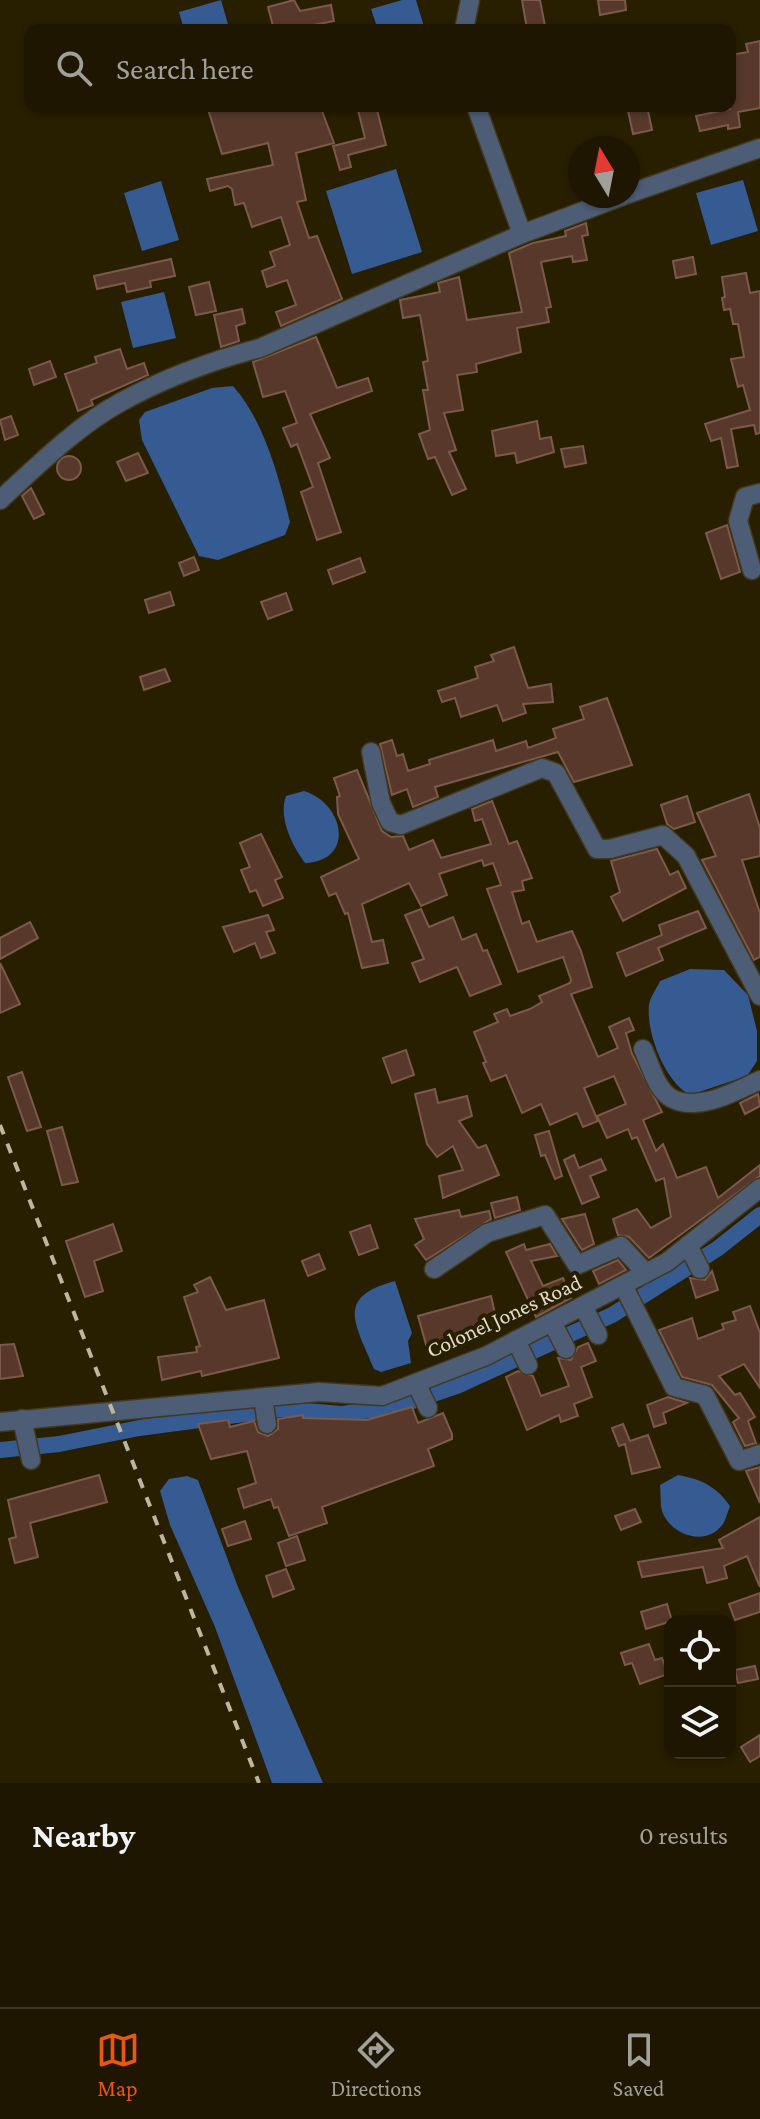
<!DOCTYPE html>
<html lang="en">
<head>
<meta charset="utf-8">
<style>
	:root { --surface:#1e1600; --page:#261f0a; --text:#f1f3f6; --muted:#a19f99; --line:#3c3522; --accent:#ea580c }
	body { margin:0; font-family:"Crimson Pro",serif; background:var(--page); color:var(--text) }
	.controls { position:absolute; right:24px; bottom:24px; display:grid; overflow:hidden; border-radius:16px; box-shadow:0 2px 6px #0004 }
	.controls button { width:72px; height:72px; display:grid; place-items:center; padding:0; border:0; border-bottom:2px solid var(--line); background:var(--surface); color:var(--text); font:40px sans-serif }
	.compass { position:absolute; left:568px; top:136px; width:72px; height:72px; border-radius:50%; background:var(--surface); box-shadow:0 2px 6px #0004; rotate:350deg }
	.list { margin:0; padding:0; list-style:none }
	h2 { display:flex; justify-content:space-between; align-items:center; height:104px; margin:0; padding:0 32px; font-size:34px }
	h2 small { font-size:26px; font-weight:400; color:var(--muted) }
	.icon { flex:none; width:44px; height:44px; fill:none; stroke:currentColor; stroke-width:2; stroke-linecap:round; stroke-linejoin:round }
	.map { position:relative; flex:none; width:760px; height:1783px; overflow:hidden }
	.search { position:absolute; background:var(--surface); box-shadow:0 2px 6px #0004; left:24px; right:24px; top:24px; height:88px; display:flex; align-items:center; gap:20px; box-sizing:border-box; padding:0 28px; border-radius:16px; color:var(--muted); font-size:30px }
	.sheet { height:224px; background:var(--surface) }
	nav { display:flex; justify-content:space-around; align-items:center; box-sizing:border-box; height:112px; border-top:2px solid var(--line); background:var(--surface); font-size:22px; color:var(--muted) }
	nav a { display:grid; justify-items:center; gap:4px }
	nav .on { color:var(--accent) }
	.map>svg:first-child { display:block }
	.water { fill:#365a92 }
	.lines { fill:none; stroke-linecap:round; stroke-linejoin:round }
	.canal { stroke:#365a92; stroke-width:16 }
	.building { fill:#57382b; stroke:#7b5a4b; stroke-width:2 }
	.street-casing { stroke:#42381c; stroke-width:21 }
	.street { stroke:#4e5d76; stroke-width:18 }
	.rail { stroke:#bdb6a1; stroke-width:4; stroke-dasharray:10 10; stroke-linecap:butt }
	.labels { text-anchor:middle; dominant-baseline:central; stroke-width:8; stroke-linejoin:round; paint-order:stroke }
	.street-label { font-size:22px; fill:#e1dbc9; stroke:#281e00 }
</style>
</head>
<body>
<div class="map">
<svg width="760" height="1783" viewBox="0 0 760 1783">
	<rect width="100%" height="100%" fill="#281e00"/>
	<g class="water">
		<polygon points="221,0 229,28 184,30 179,12"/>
		<polygon points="402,0 416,0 425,30 378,30 371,9"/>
		<polygon points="396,169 422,252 352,274 326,191"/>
		<polygon points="743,180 758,231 711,245 696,193"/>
		<polygon points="161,181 179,240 142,251 124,193"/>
		<polygon points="164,292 176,338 133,348 121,302"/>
		<path d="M233,386C264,420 279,478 290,522L285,535L218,560L199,556L142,440L139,420L145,412L212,388Z"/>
		<path d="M304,791C344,803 356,861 305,863C292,846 278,817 286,796Z"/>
		<path d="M690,969L724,970L748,995L757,1031V1061L747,1076L690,1095C665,1082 646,1033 649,1005C650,997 657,988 660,981Z"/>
		<path d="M395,1281L412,1333L408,1341L411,1363L381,1372L374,1369C356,1324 334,1297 395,1281Z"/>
		<path d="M678,1475C701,1479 716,1486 730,1506C728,1511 726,1519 723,1524C706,1548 670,1535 662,1511C660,1503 661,1493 660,1485Z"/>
		<polygon points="187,1476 198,1480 238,1587 323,1783 272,1783 215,1627 170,1525 160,1491 169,1479"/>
	</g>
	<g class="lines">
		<polyline class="canal" points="0,1450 59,1444 139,1428 282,1409 342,1414 398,1406 457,1386 612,1315 717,1249 760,1215"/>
	</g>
	<g class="building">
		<polygon points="294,0 300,11 331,5 334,21 304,27 305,30 274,30 268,7"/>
		<polygon points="522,0 540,0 545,26 527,29"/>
		<polygon points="598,0 625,0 626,10 600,15"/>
		<polygon points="760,41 760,108 738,112 740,127 728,129 728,125 700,131 696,116 730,109 730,55 748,52 746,44"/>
		<polygon points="207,106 320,106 334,143 296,153 306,200 297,202 309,238 317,236 342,299 281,326 276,312 296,305 287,280 267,287 262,271 275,266 270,252 290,245 281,217 252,227 244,203 235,205 232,189 228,186 210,191 207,179 273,165 268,143 222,154"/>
		<polygon points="357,106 376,106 386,145 348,155 351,167 340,170 333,146 365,138"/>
		<polygon points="627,106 647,106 652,130 633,134"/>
		<polygon points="586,223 588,235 582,236 587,260 573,262 572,256 541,262 551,307 546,308 549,322 517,328 521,352 476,364 477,372 457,375 463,410 444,413 456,450 449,452 466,489 452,495 435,457 428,459 419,434 430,430 423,390 428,390 423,362 428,361 420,315 403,318 400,300 440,292 438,283 459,277 467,320 522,312 509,253 533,243 566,236 565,231"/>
		<polygon points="693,257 696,274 676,278 673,261"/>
		<polygon points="171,259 175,276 150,281 151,287 127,292 125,283 97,289 94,276"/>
		<polygon points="746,273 750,293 760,291 760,433 756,434 754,425 731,429 738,466 727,468 721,438 711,441 705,424 750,410 743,385 738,387 731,359 744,357 738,324 733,324 730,309 724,310 722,298 725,297 722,277"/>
		<polygon points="209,282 216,311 196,315 189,287"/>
		<polygon points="242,309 245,323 236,326 239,341 221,347 214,315"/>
		<polygon points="316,337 337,388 368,378 372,391 310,414 330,458 318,463 341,532 317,540 301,492 313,487 297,444 291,447 283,428 297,423 285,391 263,397 253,362"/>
		<polygon points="120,349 127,369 144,363 148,375 91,400 93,405 78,411 65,374 97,363 95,357"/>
		<polygon points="50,361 56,377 34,385 29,369"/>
		<polygon points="11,416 18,435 5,440 0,420"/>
		<polygon points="537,421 540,439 551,437 554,452 517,463 515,453 496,456 492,431"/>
		<polygon points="583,446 586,463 565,467 561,449"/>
		<polygon points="138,453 148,473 126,481 117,462"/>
		<circle cx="69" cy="468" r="12"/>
		<polygon points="31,488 44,514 34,519 22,496"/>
		<polygon points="727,525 740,572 721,579 706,533"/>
		<polygon points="194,557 199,570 184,576 179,563"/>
		<polygon points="360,558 365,572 333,584 328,570"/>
		<polygon points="170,592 174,605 149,613 145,600"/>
		<polygon points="286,593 292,610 268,619 261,602"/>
		<polygon points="514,647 528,688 551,684 553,702 523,704 526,713 503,721 497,705 461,717 455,698 442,702 438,691 478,678 475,667 494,661 491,655"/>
		<polygon points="165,669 170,681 144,690 140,677"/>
		<polygon points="607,698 632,765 574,782 558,752 435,787 438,797 413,807 407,789 392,795 380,744 392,740 397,756 403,754 408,771 430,764 429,760 493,740 496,751 526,741 528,748 556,738 553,729 584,719 580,707"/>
		<polygon points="357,770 382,831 391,837 403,836 409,850 433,840 441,858 491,844 482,819 475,821 472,809 492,801 509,844 517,841 532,878 522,881 524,890 512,892 522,924 529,921 537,942 572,931 581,951 592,987 571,994 598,1057 618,1048 609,1027 629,1018 634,1030 626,1033 632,1054 662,1112 643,1120 656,1151 663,1144 677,1178 706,1167 718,1198 760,1165 760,1176 649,1258 629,1237 618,1235 613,1219 637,1209 651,1228 671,1217 664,1178 656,1181 637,1137 632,1139 628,1129 607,1138 597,1116 626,1104 614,1076 584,1088 598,1121 583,1127 577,1113 550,1125 541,1104 522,1113 506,1075 491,1081 483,1063 486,1062 474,1032 498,1022 494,1014 507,1009 510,1016 530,1009 542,1002 539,996 570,983 571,980 563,957 518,972 487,889 501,885 493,863 484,866 482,860 439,874 447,895 421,906 409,883 362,904 372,942 383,940 388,963 362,968 348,913 345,914 336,893 329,896 321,877 359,859 338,814 337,797 340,796 334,778"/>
		<polygon points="749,794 760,828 760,856 742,860 760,913 760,957 754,960 702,860 716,856 697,813"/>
		<polygon points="687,796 695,822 674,829 667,824 661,805"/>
		<polygon points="261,834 282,877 275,880 283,898 263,906 256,890 250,892 241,870 250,867 240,843"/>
		<polygon points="657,849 670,875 678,871 686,888 623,921 611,897 620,892 611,861"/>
		<polygon points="421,909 429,927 453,917 462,940 476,934 483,951 487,950 501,984 470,996 457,967 420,982 412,963 424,959 405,915"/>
		<polygon points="698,911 706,928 658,948 663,960 626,976 617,953 662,935 659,925"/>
		<polygon points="268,915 274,930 266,932 275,953 261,958 255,943 234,952 223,927"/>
		<polygon points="30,922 38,938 0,959 0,938"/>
		<polygon points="0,963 20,1004 0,1013"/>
		<polygon points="406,1050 414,1075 392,1083 383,1058"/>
		<polygon points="22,1072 41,1127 27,1131 8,1077"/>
		<polygon points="435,1089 438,1103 467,1096 472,1116 459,1121 478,1148 486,1145 499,1175 443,1198 439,1176 463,1170 453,1146 437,1157 427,1144 415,1094"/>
		<polygon points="758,1094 760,1106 745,1114 740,1103"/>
		<polygon points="62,1127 78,1182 62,1185 47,1131"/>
		<polygon points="549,1131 562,1176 555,1179 545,1155 541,1156 535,1135"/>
		<polygon points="574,1155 579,1168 601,1159 606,1170 590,1176 599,1197 582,1204 564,1160"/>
		<polygon points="517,1197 520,1210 495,1218 491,1203"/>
		<polygon points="459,1210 461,1217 489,1211 491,1219 426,1260 415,1245 424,1239 415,1219"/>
		<polygon points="585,1214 594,1244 582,1250 562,1219"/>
		<polygon points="113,1224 122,1251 94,1261 103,1291 85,1297 66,1241"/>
		<polygon points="370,1225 378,1248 359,1255 350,1232"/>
		<polygon points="524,1244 526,1250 550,1244 557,1256 531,1261 543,1286 563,1278 571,1298 536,1317 506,1252"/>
		<polygon points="319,1254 325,1269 308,1276 302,1261"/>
		<polygon points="618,1260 626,1270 599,1284 593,1271"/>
		<polygon points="712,1271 718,1290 696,1298 690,1278 705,1280"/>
		<polygon points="210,1277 226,1310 264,1300 279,1358 202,1376 201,1371 162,1380 158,1357 197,1352 196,1347 200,1346 184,1297 198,1292 194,1285"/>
		<polygon points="491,1296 499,1331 427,1348 418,1316"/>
		<polygon points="750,1306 760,1333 760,1388 744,1364 719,1376 735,1395 740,1393 755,1417 748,1421 756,1443 745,1446 733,1422 739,1418 712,1385 682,1377 659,1330 692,1318 698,1339 724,1329 722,1324 736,1320 733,1312"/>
		<polygon points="588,1343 596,1361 581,1367 592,1397 574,1404 578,1416 561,1422 559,1415 527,1430 506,1377 518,1371 533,1376 541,1396 569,1386 558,1358 571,1360 578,1347"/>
		<polygon points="14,1344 23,1376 0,1379 0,1345"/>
		<polygon points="668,1397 687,1403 663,1413 666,1423 654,1427 647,1405"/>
		<polygon points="412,1407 418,1423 443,1413 452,1434 452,1439 428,1449 434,1466 322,1507 327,1523 289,1536 278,1507 274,1508 271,1499 244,1508 238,1489 256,1483 247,1451 211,1459 198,1424 228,1420 230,1427 254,1421 258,1432 268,1436 278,1429 278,1419 303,1415 303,1418 367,1420"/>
		<polygon points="623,1424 630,1441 648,1435 660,1467 632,1474 625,1444 619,1446 612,1428"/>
		<polygon points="760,1467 760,1503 746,1471"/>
		<polygon points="99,1475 107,1502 30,1523 38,1557 15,1563 9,1539 16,1537 8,1500"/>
		<polygon points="635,1509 641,1522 621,1530 615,1516"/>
		<polygon points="760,1517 760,1587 747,1556 724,1566 727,1578 707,1583 703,1567 642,1577 638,1562 723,1548 719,1540"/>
		<polygon points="245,1521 251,1539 228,1546 222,1529"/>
		<polygon points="297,1536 305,1560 286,1566 278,1543"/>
		<polygon points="286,1569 294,1589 273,1597 266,1576"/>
		<polygon points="760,1593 760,1612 735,1620 729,1604"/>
		<polygon points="667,1604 672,1621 646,1629 641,1612"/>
		<polygon points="649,1644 655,1660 662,1658 668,1674 640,1684 632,1663 625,1665 621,1653"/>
		<polygon points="755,1666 758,1679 738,1683 735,1670"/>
		<polygon points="760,1735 760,1756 750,1762 741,1747"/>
	</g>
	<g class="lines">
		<defs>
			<g id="street">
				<polyline points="464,30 470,0"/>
				<polyline points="476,106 522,234"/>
				<polyline points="628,194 760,148"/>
				<path d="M0,500C37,466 77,426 121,402C163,379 214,360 260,348L522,234L623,196"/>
				<polyline points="752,570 738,521 745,497 760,493"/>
				<polyline points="371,752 381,803 390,822 401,825 542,768 556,773 597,849 610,849 663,835 686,856 760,996"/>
				<path d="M643,1049C650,1064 656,1089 671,1098C697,1113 736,1091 760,1080"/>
				<polyline points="688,1245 700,1269"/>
				<polyline points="434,1269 487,1233 545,1215 577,1265 621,1246 646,1273"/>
				<polyline points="623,1285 674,1387 705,1395 739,1461 760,1454"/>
				<polyline points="583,1306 598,1335"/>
				<polyline points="552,1322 566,1349"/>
				<polyline points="516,1340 528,1365"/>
				<polyline points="416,1383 428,1408"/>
				<polyline points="263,1398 267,1424"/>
				<polyline points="22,1419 31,1460"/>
				<polyline points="0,1422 319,1392 382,1396 486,1356 667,1262 760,1188"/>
			</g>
		</defs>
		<use href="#street" class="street-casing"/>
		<use href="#street" class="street"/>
		<polyline class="rail" points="0,1125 259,1783"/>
	</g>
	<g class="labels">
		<g class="street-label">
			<text transform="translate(504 1316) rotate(-25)">Colonel Jones Road</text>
		</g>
	</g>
</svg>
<div class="controls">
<button><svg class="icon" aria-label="locate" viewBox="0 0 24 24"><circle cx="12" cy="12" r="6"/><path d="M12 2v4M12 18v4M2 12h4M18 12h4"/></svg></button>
<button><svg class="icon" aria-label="layers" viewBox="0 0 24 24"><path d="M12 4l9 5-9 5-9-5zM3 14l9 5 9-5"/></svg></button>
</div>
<svg class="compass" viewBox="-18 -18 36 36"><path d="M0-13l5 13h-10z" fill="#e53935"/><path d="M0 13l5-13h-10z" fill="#a19f99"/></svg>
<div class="search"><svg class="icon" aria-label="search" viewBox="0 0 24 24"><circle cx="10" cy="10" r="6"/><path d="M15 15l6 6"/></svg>Search here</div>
</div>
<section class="sheet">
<h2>Nearby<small>0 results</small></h2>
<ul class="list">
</ul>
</section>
<nav>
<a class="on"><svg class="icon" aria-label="map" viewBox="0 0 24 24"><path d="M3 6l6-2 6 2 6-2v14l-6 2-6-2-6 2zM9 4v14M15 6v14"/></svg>Map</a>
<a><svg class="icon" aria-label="directions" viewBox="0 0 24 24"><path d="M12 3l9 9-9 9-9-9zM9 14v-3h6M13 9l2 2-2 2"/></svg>Directions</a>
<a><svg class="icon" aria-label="saved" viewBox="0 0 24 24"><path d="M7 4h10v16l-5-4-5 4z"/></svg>Saved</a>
</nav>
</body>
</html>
